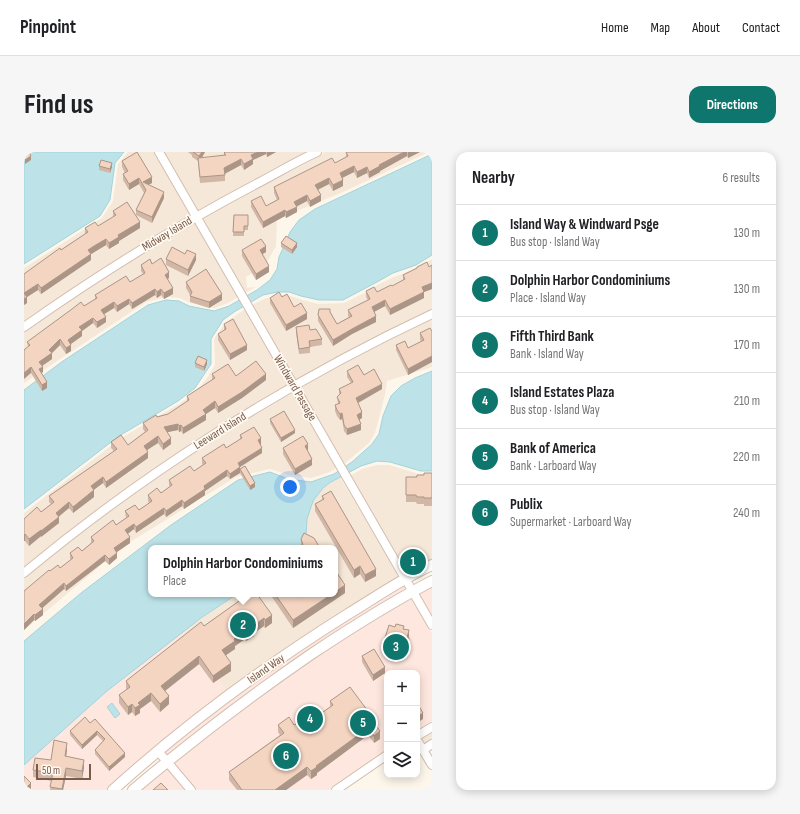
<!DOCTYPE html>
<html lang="en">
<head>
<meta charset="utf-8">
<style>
	:root { --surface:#fff; --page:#f6f6f6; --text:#202124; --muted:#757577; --line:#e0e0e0; --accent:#0f766e }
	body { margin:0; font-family:"Sofia Sans Condensed",sans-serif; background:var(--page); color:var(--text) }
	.controls { position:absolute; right:12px; bottom:12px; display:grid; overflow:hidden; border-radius:8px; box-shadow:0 2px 10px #0003 }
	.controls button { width:36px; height:36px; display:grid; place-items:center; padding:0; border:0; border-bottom:1px solid var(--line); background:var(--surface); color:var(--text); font:20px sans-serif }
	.scale { position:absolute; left:12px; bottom:10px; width:55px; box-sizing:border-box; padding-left:4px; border:2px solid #7b5c4b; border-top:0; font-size:11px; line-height:14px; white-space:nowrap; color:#7b5c4b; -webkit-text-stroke:3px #fffaf2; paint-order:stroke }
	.you { position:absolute; left:266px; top:335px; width:14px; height:14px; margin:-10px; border:3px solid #fff; border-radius:50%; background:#1a73e8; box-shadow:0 0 0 6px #1a73e833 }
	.badge { display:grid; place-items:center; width:26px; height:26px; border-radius:50%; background:var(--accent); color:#fff; font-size:13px; font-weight:700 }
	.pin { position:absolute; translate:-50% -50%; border:2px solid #fff; box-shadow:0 1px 4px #0006 }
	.popup { position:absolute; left:124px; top:393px; width:190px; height:52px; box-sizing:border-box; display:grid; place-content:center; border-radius:8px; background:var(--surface); filter:drop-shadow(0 1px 3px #0005); font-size:13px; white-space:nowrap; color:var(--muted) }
	.popup b { font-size:15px; color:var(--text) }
	.popup::after { content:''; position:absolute; left:50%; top:100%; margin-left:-8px; border:8px solid transparent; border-top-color:var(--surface) }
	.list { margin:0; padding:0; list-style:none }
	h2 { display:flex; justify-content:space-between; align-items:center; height:52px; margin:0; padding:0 16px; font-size:17px }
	h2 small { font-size:13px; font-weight:400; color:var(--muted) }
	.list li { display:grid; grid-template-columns:26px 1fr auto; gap:12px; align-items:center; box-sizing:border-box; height:56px; padding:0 16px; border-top:1px solid var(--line) }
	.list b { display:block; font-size:15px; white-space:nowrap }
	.list p { margin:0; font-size:13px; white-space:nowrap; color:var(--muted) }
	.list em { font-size:13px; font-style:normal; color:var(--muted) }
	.icon { flex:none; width:22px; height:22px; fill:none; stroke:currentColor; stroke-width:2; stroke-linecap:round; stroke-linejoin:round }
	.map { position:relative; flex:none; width:408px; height:638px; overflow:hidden; border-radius:12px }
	header { display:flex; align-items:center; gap:24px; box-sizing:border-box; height:56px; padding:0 20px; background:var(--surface); border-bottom:1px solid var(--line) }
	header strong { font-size:19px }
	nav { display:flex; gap:22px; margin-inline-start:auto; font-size:14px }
	.intro { display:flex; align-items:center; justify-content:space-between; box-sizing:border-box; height:96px; padding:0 24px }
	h1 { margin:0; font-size:28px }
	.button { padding:10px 18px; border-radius:12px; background:var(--accent); color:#fff; font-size:14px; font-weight:700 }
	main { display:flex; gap:24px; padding:0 24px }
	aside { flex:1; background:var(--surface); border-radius:12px; box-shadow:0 2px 10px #0003 }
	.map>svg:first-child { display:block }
	.residential { fill:#f6e8d9 }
	.commercial { fill:#fee7de }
	.water { fill:#bde3e9; stroke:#a3d3db }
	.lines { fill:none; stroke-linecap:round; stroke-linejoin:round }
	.minor-casing { stroke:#d2beaf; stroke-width:10 }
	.tertiary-casing { stroke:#d2beaf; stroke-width:12 }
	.minor { stroke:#fff; stroke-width:8 }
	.tertiary { stroke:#fff; stroke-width:10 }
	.wall { fill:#d2b7a6 }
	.shaded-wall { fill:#ab9587 }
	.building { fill:#f4d5c1; stroke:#ab9587 }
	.labels { text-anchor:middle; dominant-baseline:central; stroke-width:3.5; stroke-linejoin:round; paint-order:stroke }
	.street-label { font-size:12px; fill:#7b5c4b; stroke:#fffaf2 }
</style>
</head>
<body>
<header>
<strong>Pinpoint</strong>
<nav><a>Home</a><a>Map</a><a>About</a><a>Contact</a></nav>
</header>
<div class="intro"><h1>Find us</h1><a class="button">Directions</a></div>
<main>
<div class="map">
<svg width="408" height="638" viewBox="0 0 408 638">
	<rect width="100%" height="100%" fill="#fdf6eb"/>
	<g class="residential">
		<polygon points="104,0 130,0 166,63 104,101 34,146 0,171 0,116 78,66 89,49 94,12"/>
		<polygon points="140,0 284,0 174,59"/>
		<polygon points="301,0 405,0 319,40 253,67 252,94 242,112 222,125 223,136 232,135 221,141 178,66"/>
		<polygon points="170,70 214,145 204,151 190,156 167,151 156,146 143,145 122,150 0,231 0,180 39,152 108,107"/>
		<polygon points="408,107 408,157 312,206 272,229 228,153 240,147 253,143 264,143 275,147 294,152 320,151 340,141 355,132 370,125 394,116"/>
		<polygon points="221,157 265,233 0,416 0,361 97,286 155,252 173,239 183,226 191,213 190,187 201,171"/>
		<polygon points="408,166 408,215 363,229 361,243 351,281 345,291 320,312 276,236 315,213"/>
		<polygon points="268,240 312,316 306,320 287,326 265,323 246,317 212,325 101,393 0,478 0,426 71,370 137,322 204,278"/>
		<polygon points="353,313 365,313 395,322 408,322 408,409 383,422 326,324 338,317"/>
		<polygon points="316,325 376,426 203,540 161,478 213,442 311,442 311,396 275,396 282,383 283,367 289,349 299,336"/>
		<polygon points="408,580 408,588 401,592 397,586"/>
	</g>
	<g class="commercial">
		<polygon points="379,433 383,438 144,604 140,599 212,543 264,506"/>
		<polygon points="408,433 408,464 394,440"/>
		<polygon points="386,445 408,481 408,569 393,578 393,521 363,521 363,599 305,638 172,638 149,610 219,555 311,491"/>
		<polygon points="161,478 203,540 83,638 0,638 0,612 83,539"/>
		<polygon points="142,615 161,638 115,638"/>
	</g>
	<g class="water">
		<polygon points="5,0 100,0 91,11 86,48 76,64 0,112 0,3"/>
		<polygon points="408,2 408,103 392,113 369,121 353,130 319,148 295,148 277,144 265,140 253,140 239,143 210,160 199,168 187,187 187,212 171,236 154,249 95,284 0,357 0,238 39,209 124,153 142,148 155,149 165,154 190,159 205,154 233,138 246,128 253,117 255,105 266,80 275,68 291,57"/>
		<polygon points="408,219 408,319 397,319 366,310 353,309 337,314 307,330 299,336 289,349 283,367 282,383 275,396 127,396 127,442 213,442 177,466 83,539 0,613 0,489 57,441 147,373 214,328 246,320 264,327 287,330 310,322 328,310 348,292 355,282 359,264 367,244 377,234 391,226"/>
		<polygon points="88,551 96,562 91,566 83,555"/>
	</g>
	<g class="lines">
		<defs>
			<g id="minor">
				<polyline points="135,0 408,473"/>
				<path d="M0,175C75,122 154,73 236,30C255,20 273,9 293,0"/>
				<path d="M0,421C121,320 265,229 408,162"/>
				<polyline points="393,584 408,575"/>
				<polyline points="393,588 408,613"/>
				<polyline points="399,598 408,592"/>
				<polyline points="134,599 167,638"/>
				<polyline points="312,638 363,603"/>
			</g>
			<g id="tertiary">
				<path d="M89,638C161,573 241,514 324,462C352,445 379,426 408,413"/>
				<path d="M109,638C166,590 225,545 286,503C325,477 366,451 408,429"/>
			</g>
		</defs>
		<use href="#minor" class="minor-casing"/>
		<use href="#tertiary" class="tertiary-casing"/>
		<use href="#minor" class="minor"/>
		<use href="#tertiary" class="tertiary"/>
	</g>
	<g class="wall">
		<polygon points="164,0 181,0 178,6 200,3 200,1 201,0 252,0 243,5 242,2 229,8 229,12 220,18 217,13 201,22 201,29 176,31 174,9 168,5 168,3"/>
		<polygon points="322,0 396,0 384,6 383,4 356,19 356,20 345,26 343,21 333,26 330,20 318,26 319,34 309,39 305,32 294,38 297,49 286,55 283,49 272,54 273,60 262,66 261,64 239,76 227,55 227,49 242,54 253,48 250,41 250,35 311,11 322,6"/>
		<polygon points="98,9 128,31 124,33 140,46 128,71 112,63 112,58 120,41 115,32 105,38 99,28 99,22 101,21 98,15"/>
		<polygon points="75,14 88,15 86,21 75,18"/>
		<polygon points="89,59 116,76 95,89 95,91 85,97 82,93 70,100 67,102 67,108 17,142 14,138 3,145 3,151 0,153 0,122 61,82 61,76 74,74 89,65"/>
		<polygon points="210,63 224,63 224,78 220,78 220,84 209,84"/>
		<polygon points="257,91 273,95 268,102 257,95"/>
		<polygon points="218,98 242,100 238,102 245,120 232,128 218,104"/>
		<polygon points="161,102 172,108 164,124 142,113 142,107"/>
		<polygon points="128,112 145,126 144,127 149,142 140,147 137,143 133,146 131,143 108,157 105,152 93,160 90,156 80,162 82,170 73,176 69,171 58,179 58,184 47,192 47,199 42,202 36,193 28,201 28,207 18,214 19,220 17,221 23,236 18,239 7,221 4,195 3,190 71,147 71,143 106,130 119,122 117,119 117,113"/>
		<polygon points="408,113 408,137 400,140 400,146 366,163 361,154 350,160 352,170 328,182 309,194 294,169 294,163 306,160 313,172 325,165 324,164 324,158 344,148 342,145 342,139 353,140 368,134 379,128 379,123 393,116 393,115 405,115"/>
		<polygon points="162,130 198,148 185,156 166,150 166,143 162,136"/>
		<polygon points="258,145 270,155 283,167 262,179 246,151 246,146"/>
		<polygon points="200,172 223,198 206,208 194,188 194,182 200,179"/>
		<polygon points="272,175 286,178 298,187 298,193 286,195 286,201 275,202 272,181"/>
		<polygon points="408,179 408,210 384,223 372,198 372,193 384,196 397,190 396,187 396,181"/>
		<polygon points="171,211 183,212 180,219 171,215"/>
		<polygon points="323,219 340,223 358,237 334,251 338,266 335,268 337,278 323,283 320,279 318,267 316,268 313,264 311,259 311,253 314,252 313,245 315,243 315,237 327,231 323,225"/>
		<polygon points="188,222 242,228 218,246 194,261 191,256 182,262 182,268 159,282 157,279 155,280 154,278 143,280 147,292 139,298 134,291 123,298 124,306 82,336 79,331 69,338 70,345 49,361 45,356 35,364 35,371 17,385 17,384 5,394 1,389 0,389 0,367 17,360 27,352 25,350 25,344 90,299 87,296 87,290 104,293 121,280 119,277 119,271 133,265 144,262 163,250 163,244 188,228"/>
		<polygon points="246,267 271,281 257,290 246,271"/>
		<polygon points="216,283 237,292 236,293 238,301 216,315 216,321 206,327 203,324 181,339 181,343 160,357 158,354 142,365 140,362 112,381 110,377 103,382 106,391 93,400 93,406 85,413 81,409 42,439 40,437 18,456 19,463 11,469 10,468 0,478 0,439 26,419 36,416 47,408 46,407 46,401 58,399 67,391 67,385 92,373 102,366 101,359 115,358 125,351 124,349 124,343 137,341 146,335 145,333 145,328 170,319 179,313 178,312 178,306 202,296 216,288"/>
		<polygon points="259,296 284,298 283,298 288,313 271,323 259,302"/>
		<polygon points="216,317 231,335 226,338 216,321"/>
		<polygon points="408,321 408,354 400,354 400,352 393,352 392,350 382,350 382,325 393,325"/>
		<polygon points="298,344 352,424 341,430 336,422 330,426 291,359 291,352 298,348"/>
		<polygon points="277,387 296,396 277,396"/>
		<polygon points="321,441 269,476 246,442 275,442 278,445"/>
		<polygon points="225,442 248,471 241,476 240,474 230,481 230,484 222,489 221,487 211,494 211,497 201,503 207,519 189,531 175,512 141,539 145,552 136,560 127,549 116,557 116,561 111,564 108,560 104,563 95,551 95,543 102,538 102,529"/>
		<polygon points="380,477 385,484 384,486 385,492 384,499 381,499 380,504 375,502 373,508 364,505 364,500 359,498 359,492"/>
		<polygon points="338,504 361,521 349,529 338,510"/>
		<polygon points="306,549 352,574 356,587 350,591 344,583 293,621 293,623 287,627 283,623 262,638 213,638 205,628 205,620 256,583 254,580 254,573 270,573 275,575 282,572 306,555"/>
		<polygon points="66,571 101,605 85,619 71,602 71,598 79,589 73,583 58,597 46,583 46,579"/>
		<polygon points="43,598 42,605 60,616 58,627 42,624 39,638 26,638 27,629 9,625 9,618 27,608"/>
	</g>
	<g class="shaded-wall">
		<polygon points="178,0 181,0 175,10 175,4"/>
		<polygon points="234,0 242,0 242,2 229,8 229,12 220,18 220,12 227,3"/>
		<polygon points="243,0 252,0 243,5"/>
		<polygon points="380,0 383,0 383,4 356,19 356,20 345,26 345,20 355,13"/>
		<polygon points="384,0 396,0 384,6"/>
		<polygon points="7,4 7,8 1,12 1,8"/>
		<polygon points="217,7 217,13 200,22 200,16"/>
		<polygon points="88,11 88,15 86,21 86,17"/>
		<polygon points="330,14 330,20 316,27 316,21"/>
		<polygon points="343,15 343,21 333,26 333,20"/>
		<polygon points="128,25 128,31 120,35 119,30"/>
		<polygon points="115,26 115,32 105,38 105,32"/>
		<polygon points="305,26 305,32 291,39 291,33"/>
		<polygon points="319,28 319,34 309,39 309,33"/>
		<polygon points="140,40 140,46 128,71 128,65"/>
		<polygon points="283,43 283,49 270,56 270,50"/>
		<polygon points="297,43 297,49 286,55 286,49"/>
		<polygon points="273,55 273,60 262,66 262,60"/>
		<polygon points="261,58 261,64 239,76 239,70"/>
		<polygon points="116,70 116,76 95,89 95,91 85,97 85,91 94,83"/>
		<polygon points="82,87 82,93 64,104 64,98"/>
		<polygon points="273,91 273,95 268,102 268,98"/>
		<polygon points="242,94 242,100 236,104 236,98"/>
		<polygon points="67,102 67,108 17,142 17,136"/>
		<polygon points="172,102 172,108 164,124 164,118"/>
		<polygon points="245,114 245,120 232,128 232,122"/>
		<polygon points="145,120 145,126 141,128 141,123"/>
		<polygon points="408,131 408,137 400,140 400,146 366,163 366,157 398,135"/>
		<polygon points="14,132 14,138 3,145 3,151 0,153 0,141"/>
		<polygon points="149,136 149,142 140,147 140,141"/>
		<polygon points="131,137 131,143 108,157 108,151"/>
		<polygon points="137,137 137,143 133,146 133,140"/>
		<polygon points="198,142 198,148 185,156 185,150"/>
		<polygon points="105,147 105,152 93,160 93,154"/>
		<polygon points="361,148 361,154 348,161 348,155"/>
		<polygon points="90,150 90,156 77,164 77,158"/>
		<polygon points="283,161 283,167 262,179 262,173"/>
		<polygon points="352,164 352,170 328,182 309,194 309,188 328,177"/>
		<polygon points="82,165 82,170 73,176 73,170"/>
		<polygon points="69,166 69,171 58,179 58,184 44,194 44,188 55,175"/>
		<polygon points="36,187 36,193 28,201 28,207 15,216 15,210 25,198"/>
		<polygon points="47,193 47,199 42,202 42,196"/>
		<polygon points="223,193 223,198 206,208 206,202"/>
		<polygon points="408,204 408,210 384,223 384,217"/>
		<polygon points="183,208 183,212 180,219 180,215"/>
		<polygon points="7,215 7,221 0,227 0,221"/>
		<polygon points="19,215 19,220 15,223 15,217"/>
		<polygon points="242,222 242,228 218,246 194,261 194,255"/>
		<polygon points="23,230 23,236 18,239 18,233"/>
		<polygon points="358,232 358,237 332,252 332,246"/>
		<polygon points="191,249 191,256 182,262 182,268 159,282 159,276 179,258"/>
		<polygon points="338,260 338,266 333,269 333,263"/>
		<polygon points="318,261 318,267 316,268 316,262"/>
		<polygon points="154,272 154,278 140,281 140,275"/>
		<polygon points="337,272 337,278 323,283 323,277"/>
		<polygon points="157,273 157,279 155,280 155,274"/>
		<polygon points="271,278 271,281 257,290 257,286"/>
		<polygon points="134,284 134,291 120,300 120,294"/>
		<polygon points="147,286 147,292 139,298 139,292"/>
		<polygon points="237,286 237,292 234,294 234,288"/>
		<polygon points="284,292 284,298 281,300 281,294"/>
		<polygon points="238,296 238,301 216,315 216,321 206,327 206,322 214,311"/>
		<polygon points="124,300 124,306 82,336 82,330"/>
		<polygon points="288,307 288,313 271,323 271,317"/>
		<polygon points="203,318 203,324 181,339 181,343 160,357 160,351 180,334"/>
		<polygon points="79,325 79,331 67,340 67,334"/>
		<polygon points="231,331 231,335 226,338 226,334"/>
		<polygon points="70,338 70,345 49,361 49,355"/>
		<polygon points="158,348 158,354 142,365 142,359"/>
		<polygon points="45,350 45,356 32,367 32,361"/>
		<polygon points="140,356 140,362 112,381 112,375"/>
		<polygon points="35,365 35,371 17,385 17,379"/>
		<polygon points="110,372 110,377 101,384 101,378"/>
		<polygon points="17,378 17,384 5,394 5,387"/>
		<polygon points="1,382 1,389 0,389 0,383"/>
		<polygon points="106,385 106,391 90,402 90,396"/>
		<polygon points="93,401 93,406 85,413 85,407"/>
		<polygon points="81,403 81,409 42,439 42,434"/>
		<polygon points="336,414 336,422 330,426 330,418"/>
		<polygon points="352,417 352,424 341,430 341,423"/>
		<polygon points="40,431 40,437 15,459 15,453"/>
		<polygon points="321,433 321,441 269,476 269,468 308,442 311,442 311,440"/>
		<polygon points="19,457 19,463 11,469 11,463"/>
		<polygon points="10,462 10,468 0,478 0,472"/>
		<polygon points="248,463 248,471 241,476 241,468"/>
		<polygon points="240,466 240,474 230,481 230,484 222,489 222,481 229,474"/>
		<polygon points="385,478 385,484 383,492 383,486"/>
		<polygon points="221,479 221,487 211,494 211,497 198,506 198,498 210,487"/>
		<polygon points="385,486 385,492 384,499 384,493"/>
		<polygon points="381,493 381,499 380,504 380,498"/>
		<polygon points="375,496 375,502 373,508 373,502"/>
		<polygon points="175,504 175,512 137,542 137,534"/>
		<polygon points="207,511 207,519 189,531 189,524"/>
		<polygon points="361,515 361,521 349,529 349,523"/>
		<polygon points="127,541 127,549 116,557 116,561 111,564 111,556 114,551"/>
		<polygon points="145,544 145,552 136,560 136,552"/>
		<polygon points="108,552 108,560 104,563 104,555"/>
		<polygon points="399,561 399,567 393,571 393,565"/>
		<polygon points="344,576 344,583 293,621 293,623 287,627 287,619 292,614"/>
		<polygon points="73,579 73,583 58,597 58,593"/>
		<polygon points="356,579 356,587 350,591 350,584"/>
		<polygon points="43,591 43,598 41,612 41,604"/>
		<polygon points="101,601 101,605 85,619 85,615"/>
		<polygon points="60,608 60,616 58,627 58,619"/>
		<polygon points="283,615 283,623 262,638 251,638"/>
		<polygon points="42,616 42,624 39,638 38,638"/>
		<polygon points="7,631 7,637 6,638 0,638"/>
	</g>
	<g class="building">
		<polygon points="0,0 5,0 7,4 1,8 0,7"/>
		<polygon points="113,0 128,25 119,30 140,40 128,65 112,58 122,38 115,26 105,32 99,22 104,19 98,9"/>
		<polygon points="169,0 178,0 175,4"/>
		<polygon points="201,0 234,0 227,3 229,7 220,12 217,7 200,16 201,23 176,25 174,6 202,3 200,1"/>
		<polygon points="322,0 380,0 355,13 356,14 345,20 343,15 333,20 330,14 316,21 319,28 309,33 305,26 291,33 297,43 286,49 283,43 270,50 273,55 262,60 261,58 239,70 227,49 237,44 242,54 255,47 250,35 308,6 311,11 324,4"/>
		<polygon points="77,8 88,11 86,17 75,14"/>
		<polygon points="103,50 116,70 94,83 95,85 85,91 82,87 70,94 64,98 67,102 17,136 14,132 0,141 3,145 0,147 0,122 36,96 37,98 64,80 61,76 71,70 74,74 92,63 89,59"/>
		<polygon points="210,63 224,63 224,74 220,74 220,80 209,80"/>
		<polygon points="262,84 273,91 268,98 257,91"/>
		<polygon points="237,87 242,94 236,98 245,114 232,122 218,98"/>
		<polygon points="148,95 161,102 163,98 172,102 164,118 142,107"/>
		<polygon points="137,106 145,120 141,123 149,136 140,141 137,137 133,140 131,137 108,151 105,147 93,154 90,150 77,158 82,165 73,170 69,166 55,175 58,178 44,188 47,193 42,196 36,187 25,198 28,201 15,210 19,215 15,217 23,230 18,233 7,215 0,221 0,198 6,193 3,190 48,157 57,150 60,154 73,146 71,143 102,124 106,130 121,121 117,113 126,107 128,112"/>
		<polygon points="403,110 405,115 408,113 408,131 398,135 400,140 366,157 361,148 348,155 352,164 328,177 309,188 294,163 295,157 306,157 306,160 313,172 328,164 324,158 346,147 342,139 350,135 353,140 367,133 368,134 381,127 379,123 393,116 393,115"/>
		<polygon points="182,117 198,142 185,150 166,144 168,140 162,130"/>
		<polygon points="255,140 258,145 263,142 270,155 277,151 283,161 262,173 246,146"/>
		<polygon points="209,167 223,193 206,202 194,182 202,177 200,172"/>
		<polygon points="285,173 286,178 292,177 298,187 285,189 286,195 275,197 272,175"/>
		<polygon points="406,176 408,179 408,204 384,217 372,193 381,189 384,196 400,188 396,181"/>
		<polygon points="174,204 183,208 180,215 171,211"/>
		<polygon points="232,209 242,222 218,240 194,255 191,249 179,258 182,262 159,276 157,273 155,274 154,272 140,275 147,286 139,292 134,284 120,294 124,300 82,330 79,325 67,334 70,338 49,355 45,350 32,361 35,365 17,379 17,378 5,387 1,382 0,383 0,367 13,355 17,360 30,350 25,344 93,297 87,290 97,283 104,293 124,278 119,271 132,263 133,265 144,262 165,248 163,244 191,226 188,222 204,212 212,224"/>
		<polygon points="334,213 340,223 350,217 358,232 332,246 338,260 333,263 337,272 323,277 320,273 318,261 316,262 313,258 311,253 316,251 313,245 317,241 315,237 329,230 323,219"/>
		<polygon points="260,259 271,278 257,286 246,267"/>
		<polygon points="230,275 237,286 234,288 238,296 214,311 216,315 206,322 203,318 180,334 181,337 160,351 158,348 142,359 140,356 112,375 110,372 101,378 106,385 90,396 93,401 85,407 81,403 42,434 40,431 15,453 19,457 11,463 10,462 0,472 0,439 25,418 26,419 34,413 36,416 49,406 46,401 54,395 58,399 70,389 67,385 76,378 89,368 92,373 105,364 101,359 111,353 115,358 128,349 124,343 133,336 137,341 148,333 145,328 166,314 170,319 182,311 178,306 200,292 202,296 218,286 216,283"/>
		<polygon points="279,284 284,292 281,294 288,307 271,317 259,296"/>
		<polygon points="221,314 231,331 226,334 216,317"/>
		<polygon points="400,321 408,321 408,346 400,346 400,345 393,345 392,343 382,343 382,325 393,325 393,323 400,323"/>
		<polygon points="307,339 352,417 341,423 336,414 330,418 291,352 300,347 298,344"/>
		<polygon points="280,381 290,386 296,396 280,396 277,387"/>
		<polygon points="311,418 321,433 311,440"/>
		<polygon points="225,442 233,442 248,463 241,468 240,466 229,474 230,476 222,481 221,479 210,487 211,489 198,498 207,511 189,524 175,504 137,534 145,544 136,552 127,541 114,551 116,553 111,556 108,552 104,555 95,543 106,535 102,529 177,470 180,474"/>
		<polygon points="251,442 275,442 278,445 283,442 308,442 269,468"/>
		<polygon points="372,472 380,474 379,477 385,478 383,486 385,486 384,493 381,493 380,498 375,496 373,502 364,499 365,494 359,492 365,473 371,475"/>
		<polygon points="350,497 361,515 349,523 338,504"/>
		<polygon points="326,535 352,570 350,571 356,579 350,584 344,576 292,614 293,615 287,619 283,615 251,638 218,638 205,620 260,581 254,573 265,565 270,573 272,572 275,575 280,570 282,572 309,553 306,549"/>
		<polygon points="393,551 399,561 393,565"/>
		<polygon points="61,565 66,571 71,567 101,601 85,615 71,598 81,587 73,579 58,593 46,579"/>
		<polygon points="30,588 43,591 41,604 60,608 58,619 42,616 38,637 26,635 29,621 9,618 11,606 27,608"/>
		<polygon points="0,624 7,631 0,638"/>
		<polygon points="137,631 144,638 129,638"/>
	</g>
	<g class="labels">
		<g class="street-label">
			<text transform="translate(143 82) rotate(-31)">Midway Island</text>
			<text transform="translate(271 236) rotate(60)">Windward Passage</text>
			<text transform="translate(196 279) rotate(-32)">Leeward Island</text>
			<text transform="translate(242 517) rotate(-35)">Island Way</text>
		</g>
	</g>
</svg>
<div class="controls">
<button>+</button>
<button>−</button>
<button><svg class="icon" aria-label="layers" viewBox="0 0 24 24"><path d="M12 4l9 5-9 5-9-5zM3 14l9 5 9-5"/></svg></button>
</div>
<div class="scale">50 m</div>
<div class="you"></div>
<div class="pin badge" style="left:389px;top:410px">1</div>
<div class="pin badge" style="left:219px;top:473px">2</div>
<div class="popup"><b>Dolphin Harbor Condominiums</b>Place</div>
<div class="pin badge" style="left:372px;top:495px">3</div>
<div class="pin badge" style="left:286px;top:567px">4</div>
<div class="pin badge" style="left:339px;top:571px">5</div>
<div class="pin badge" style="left:262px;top:604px">6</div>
</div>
<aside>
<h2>Nearby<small>6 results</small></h2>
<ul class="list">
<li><span class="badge">1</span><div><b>Island Way &amp; Windward Psge</b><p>Bus stop · Island Way</p></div><em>130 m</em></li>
<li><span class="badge">2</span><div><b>Dolphin Harbor Condominiums</b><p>Place · Island Way</p></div><em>130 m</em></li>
<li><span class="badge">3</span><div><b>Fifth Third Bank</b><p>Bank · Island Way</p></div><em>170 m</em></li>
<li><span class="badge">4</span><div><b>Island Estates Plaza</b><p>Bus stop · Island Way</p></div><em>210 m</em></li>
<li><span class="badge">5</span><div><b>Bank of America</b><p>Bank · Larboard Way</p></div><em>220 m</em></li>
<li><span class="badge">6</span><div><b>Publix</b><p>Supermarket · Larboard Way</p></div><em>240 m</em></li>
</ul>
</aside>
</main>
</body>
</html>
